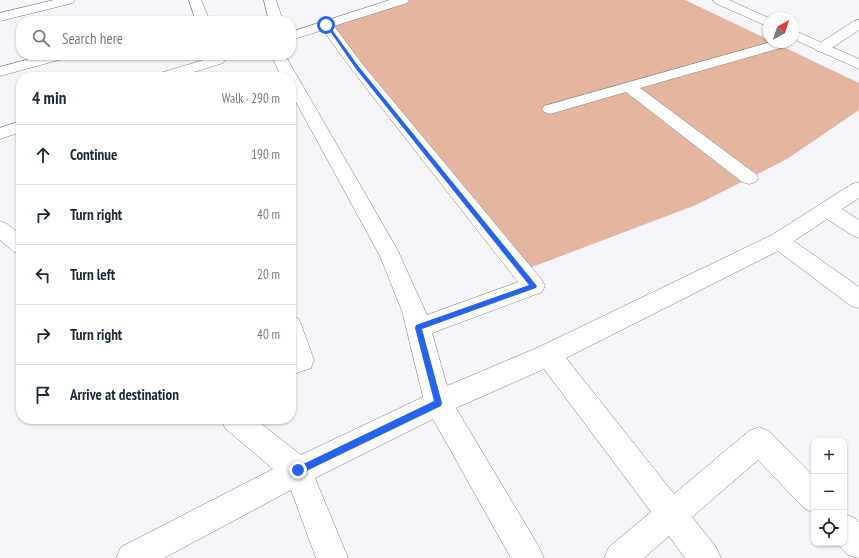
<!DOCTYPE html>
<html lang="en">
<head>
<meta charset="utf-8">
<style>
	:root { --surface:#fff; --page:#f6f6f7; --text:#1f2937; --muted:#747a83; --line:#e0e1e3 }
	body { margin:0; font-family:"PT Sans Narrow",sans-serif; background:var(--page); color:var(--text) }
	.controls { position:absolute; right:12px; bottom:12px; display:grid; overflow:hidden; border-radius:8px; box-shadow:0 1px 3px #0004 }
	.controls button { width:36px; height:36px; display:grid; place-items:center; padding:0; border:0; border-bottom:1px solid var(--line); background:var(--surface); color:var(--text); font:20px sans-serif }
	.compass { position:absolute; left:763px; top:12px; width:36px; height:36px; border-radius:50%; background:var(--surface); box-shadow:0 1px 3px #0004; rotate:39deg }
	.stop { position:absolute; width:12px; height:12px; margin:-9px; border:3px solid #2563eb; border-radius:50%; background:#fff }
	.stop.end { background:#2563eb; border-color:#fff; box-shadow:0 1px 4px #0008 }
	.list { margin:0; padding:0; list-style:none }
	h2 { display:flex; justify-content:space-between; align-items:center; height:52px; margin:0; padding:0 16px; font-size:17px }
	h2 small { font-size:13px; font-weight:400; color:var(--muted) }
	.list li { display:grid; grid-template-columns:26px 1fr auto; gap:12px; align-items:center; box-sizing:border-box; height:60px; padding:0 16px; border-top:1px solid var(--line) }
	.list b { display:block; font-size:15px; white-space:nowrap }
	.list em { font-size:13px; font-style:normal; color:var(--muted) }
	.icon { flex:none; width:22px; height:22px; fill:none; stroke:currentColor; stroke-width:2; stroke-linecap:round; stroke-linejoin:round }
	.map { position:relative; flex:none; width:859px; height:558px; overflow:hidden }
	.search { position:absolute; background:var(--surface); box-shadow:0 1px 3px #0004; left:16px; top:16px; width:280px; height:44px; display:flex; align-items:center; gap:10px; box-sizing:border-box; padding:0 14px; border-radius:16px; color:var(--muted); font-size:15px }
	.panel { position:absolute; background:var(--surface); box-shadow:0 1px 3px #0004; left:16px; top:72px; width:280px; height:352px; border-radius:16px }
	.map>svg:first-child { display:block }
	.building { fill:#e4b59f }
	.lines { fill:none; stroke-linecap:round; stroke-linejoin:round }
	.minor-casing { stroke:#808184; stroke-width:1 }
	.major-casing { stroke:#808184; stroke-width:1 }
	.minor { fill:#fff; fill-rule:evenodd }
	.major { fill:#fff; fill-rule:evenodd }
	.route { fill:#2563eb }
</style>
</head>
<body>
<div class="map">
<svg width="859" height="558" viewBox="0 0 859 558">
	<rect width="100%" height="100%" fill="#f5f5f9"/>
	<polygon class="building" points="407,0 685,0 769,40 769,42 773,42 859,83 859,110 787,159 696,205 524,270 326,25"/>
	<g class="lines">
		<defs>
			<g id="minor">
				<polygon points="54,0 75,0 73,3 0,21 0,13"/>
				<polygon points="189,0 201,0 210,21 196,21"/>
				<polygon points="264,0 276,0 283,21 269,21"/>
				<polygon points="390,0 409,0 407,3 334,26 363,65 542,280 545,286 542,292 432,333 447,386 539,347 772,235 852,184 859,182 859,198 842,209 859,220 859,238 852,235 827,219 794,241 859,287 859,308 851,306 778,251 566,358 674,494 749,431 759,427 769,431 814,477 814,513 804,508 758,460 692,517 716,547 721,558 685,558 669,536 644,558 604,558 609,547 651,512 544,369 456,408 539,547 544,558 511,558 433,419 315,478 348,558 316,558 291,490 164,558 116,558 121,547 273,469 225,428 221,419 255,419 301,455 423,397 402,311 380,256 291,93 291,77 282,77 271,55 285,55 397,249 427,315 518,282 353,71 323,30 291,40 291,32"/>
				<polygon points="859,20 859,30 827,51 822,52 817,51 815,48 817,45 854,21"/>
				<polygon points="771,42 793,42 791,45 640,88 756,174 758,178 756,182 749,184 742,182 626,92 550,114 544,112 542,109 544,106"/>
				<polygon points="45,55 68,55 66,58 0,76 0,67"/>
				<polygon points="209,55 223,55 225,60 223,63 178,77 154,77 157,74 210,58"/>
				<polygon points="21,121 21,132 0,139 0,128"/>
				<polygon points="0,221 7,224 21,235 21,254 14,252 0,240"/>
				<polygon points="291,316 299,319 314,360 311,368 291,375"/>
				<polygon points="844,514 855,518 859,522 859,558 848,555 836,543 844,543"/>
			</g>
			<g id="major">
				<polygon points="713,0 729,0 769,18 769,27 715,3"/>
				<polygon points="793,30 859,59 859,69 793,39"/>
			</g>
		</defs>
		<use href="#minor" class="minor-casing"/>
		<use href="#major" class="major-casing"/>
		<use href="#minor" class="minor"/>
		<use href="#major" class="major"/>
	</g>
	<polygon class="route" points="325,24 328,24 359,67 537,286 536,288 422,329 442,403 441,406 298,475 295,473 293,470 295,468 434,401 415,328 416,325 529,285 356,69"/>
</svg>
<div class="controls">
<button>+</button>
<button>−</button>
<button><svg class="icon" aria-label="locate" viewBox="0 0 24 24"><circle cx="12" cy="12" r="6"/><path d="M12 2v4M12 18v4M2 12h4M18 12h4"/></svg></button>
</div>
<svg class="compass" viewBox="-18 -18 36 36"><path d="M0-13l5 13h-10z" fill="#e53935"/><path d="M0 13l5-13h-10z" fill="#747a83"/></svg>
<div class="stop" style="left:326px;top:25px"></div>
<div class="stop end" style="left:298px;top:470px"></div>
<div class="search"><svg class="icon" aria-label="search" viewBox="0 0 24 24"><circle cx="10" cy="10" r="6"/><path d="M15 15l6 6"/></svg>Search here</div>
<section class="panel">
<h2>4 min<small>Walk · 290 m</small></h2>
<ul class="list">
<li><svg class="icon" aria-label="ahead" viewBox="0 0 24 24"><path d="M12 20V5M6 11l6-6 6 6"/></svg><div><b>Continue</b></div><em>190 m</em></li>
<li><svg class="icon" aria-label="right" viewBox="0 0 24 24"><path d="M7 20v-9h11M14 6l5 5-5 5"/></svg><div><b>Turn right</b></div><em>40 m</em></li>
<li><svg class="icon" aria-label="left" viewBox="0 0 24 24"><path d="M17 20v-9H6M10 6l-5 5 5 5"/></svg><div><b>Turn left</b></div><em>20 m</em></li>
<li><svg class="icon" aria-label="right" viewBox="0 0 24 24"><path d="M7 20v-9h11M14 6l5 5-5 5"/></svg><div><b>Turn right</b></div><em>40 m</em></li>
<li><svg class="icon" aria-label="arrive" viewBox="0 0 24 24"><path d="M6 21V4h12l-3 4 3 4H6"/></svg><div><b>Arrive at destination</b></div></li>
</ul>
</section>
</div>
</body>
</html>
